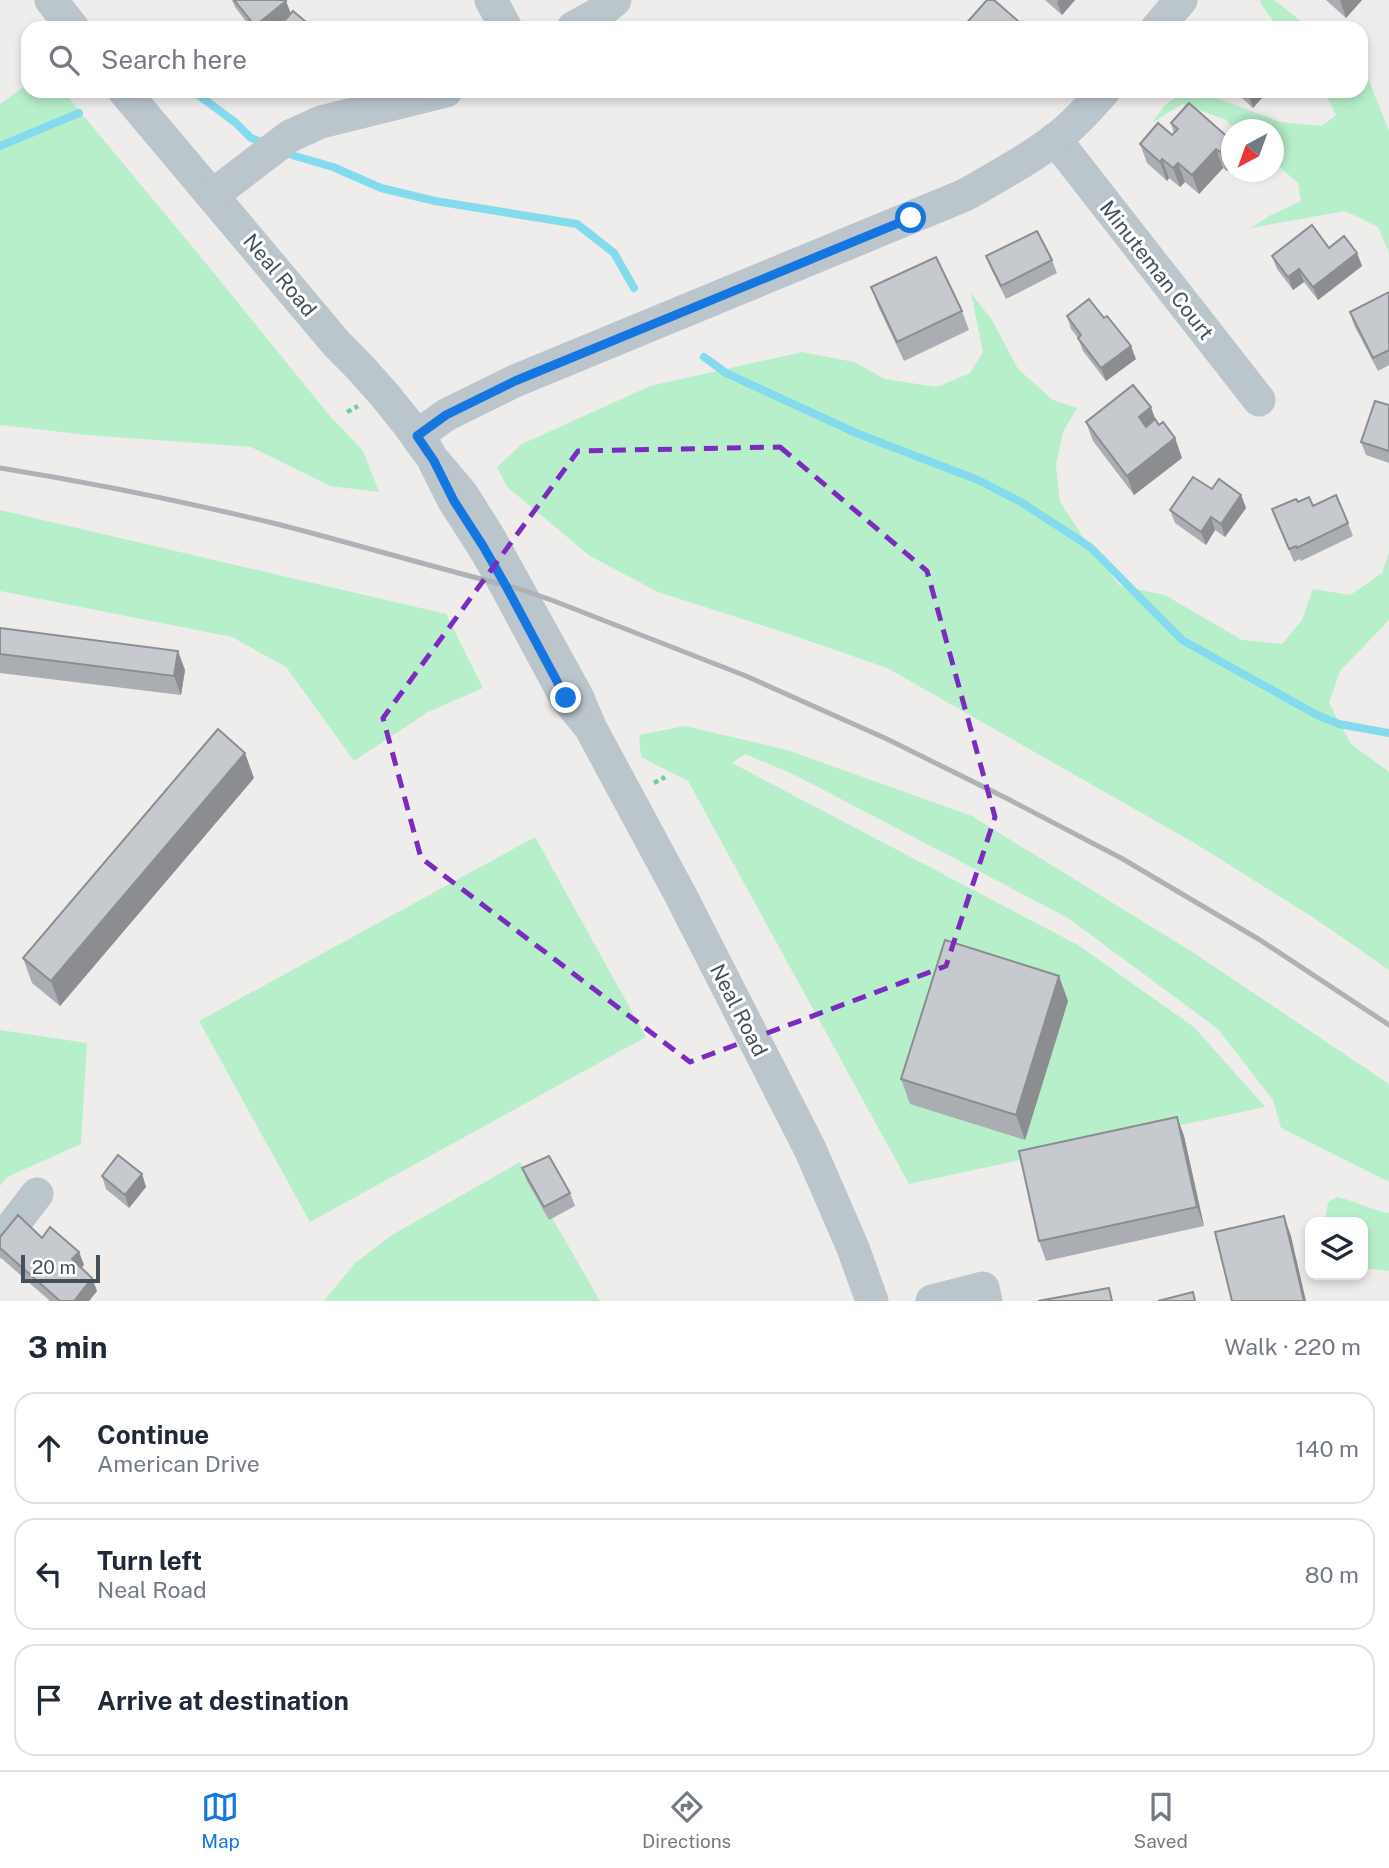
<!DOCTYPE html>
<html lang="en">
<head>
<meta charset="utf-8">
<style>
	:root { --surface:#fff; --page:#f2f2f3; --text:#1f2937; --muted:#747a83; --line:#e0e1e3; --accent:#1576e0 }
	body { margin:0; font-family:"Public Sans",sans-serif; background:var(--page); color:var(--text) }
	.controls { position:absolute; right:21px; bottom:21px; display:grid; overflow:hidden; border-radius:14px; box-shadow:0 4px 10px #0003 }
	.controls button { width:63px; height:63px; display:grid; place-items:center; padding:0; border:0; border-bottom:2px solid var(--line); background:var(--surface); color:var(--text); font:35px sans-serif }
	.compass { position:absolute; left:1221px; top:119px; width:63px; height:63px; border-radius:50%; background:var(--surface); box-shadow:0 4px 10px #0003; rotate:221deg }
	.scale { position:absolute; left:21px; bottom:18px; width:79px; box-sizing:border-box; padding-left:7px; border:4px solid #44515a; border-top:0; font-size:19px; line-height:24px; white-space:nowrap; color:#44515a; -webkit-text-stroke:5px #fff; paint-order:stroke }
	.stop { position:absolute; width:21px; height:21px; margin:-16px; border:5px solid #1576e0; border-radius:50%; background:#fff }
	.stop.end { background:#1576e0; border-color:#fff; box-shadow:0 2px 7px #0008 }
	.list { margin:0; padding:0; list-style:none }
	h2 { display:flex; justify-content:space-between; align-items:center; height:91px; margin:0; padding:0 28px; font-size:30px }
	h2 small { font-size:23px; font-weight:400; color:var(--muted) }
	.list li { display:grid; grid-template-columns:46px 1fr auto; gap:21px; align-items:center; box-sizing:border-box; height:112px; margin:0 14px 14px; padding:0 14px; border:2px solid var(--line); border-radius:21px }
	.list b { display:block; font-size:26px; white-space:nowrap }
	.list p { margin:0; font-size:23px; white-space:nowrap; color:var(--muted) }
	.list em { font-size:23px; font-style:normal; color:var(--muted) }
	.icon { flex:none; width:38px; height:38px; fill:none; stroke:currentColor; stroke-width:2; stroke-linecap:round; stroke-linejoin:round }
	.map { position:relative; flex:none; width:1389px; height:1301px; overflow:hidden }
	.search { position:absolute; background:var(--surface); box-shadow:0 4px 10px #0003; left:21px; right:21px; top:21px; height:77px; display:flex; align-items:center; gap:18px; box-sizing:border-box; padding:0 24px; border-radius:21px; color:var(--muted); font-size:26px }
	.sheet { height:469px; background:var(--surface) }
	nav { display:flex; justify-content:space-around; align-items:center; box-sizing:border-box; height:98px; border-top:2px solid var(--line); background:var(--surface); font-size:19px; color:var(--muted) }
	nav a { display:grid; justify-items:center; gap:4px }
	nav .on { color:var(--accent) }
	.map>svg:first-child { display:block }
	.green { fill:#b8efcb }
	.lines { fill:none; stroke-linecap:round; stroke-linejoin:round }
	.stream { stroke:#84dbed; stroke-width:8 }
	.path { stroke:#70cd9c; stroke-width:4.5; stroke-dasharray:5 3.5; stroke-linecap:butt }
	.minor { stroke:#bac5cc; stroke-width:33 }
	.rail { stroke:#aeb2b7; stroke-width:5 }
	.wall { fill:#aaaeb2 }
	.shaded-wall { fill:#8b8d91 }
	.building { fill:#c6cacf; stroke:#8b8d91; stroke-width:2 }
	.route { stroke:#1576e0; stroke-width:9 }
	.marked { fill:none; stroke:#7b2cbf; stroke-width:5; stroke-dasharray:14 9; stroke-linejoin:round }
	.labels { text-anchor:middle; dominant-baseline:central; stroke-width:6; stroke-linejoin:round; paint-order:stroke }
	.street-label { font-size:21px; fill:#44515a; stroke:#fff }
</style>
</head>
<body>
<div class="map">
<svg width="1389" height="1301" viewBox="0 0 1389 1301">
	<rect width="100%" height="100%" fill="#efecec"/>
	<g class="green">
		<polygon points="1260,0 1274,0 1310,28 1278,28 1261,4"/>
		<polygon points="1361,69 1366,73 1389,131 1389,253 1378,227 1345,211 1251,228 1269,216 1301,201 1298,183 1274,162 1274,130 1236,129 1224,119 1182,104 1152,123 1165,105 1186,91 1191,91 1219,99 1280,122 1322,126 1336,115 1324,91 1361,91"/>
		<polygon points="28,84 28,91 63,91 200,256 329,415 363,451 379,492 330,486 251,447 88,435 0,425 0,104"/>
		<polygon points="971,293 992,320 1018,369 1053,400 1077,408 1063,432 1056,465 1060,502 1091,549 1120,586 1165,595 1242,640 1282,644 1302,620 1313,589 1350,595 1382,573 1389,552 1389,620 1340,671 1329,703 1351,744 1389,772 1389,970 1317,920 1196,844 887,668 783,632 658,592 590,556 507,487 497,467 522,444 650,386 802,352 854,362 885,379 937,387 970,373 983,352"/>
		<polygon points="0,510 446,614 483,688 428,712 354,761 286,667 232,637 0,591"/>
		<polygon points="685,726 787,750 972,816 1194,953 1389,1084 1389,1182 1281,1128 1273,1100 1218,1029 1068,918 793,774 745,754 732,763 1078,945 1194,1027 1265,1107 909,1184 688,781 641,757 639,735"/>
		<polygon points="535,837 646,1037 310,1222 199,1021"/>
		<polygon points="0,1030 87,1043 81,1144 7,1177 0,1186"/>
		<polygon points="520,1162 600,1301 324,1301 355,1263 392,1235"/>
		<path d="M1337,1197C1356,1201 1370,1210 1389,1213V1271L1363,1268V1222H1325L1328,1202Z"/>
	</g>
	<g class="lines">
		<g class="stream">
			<polyline points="193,91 236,123 251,138 264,143"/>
			<polyline points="0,146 79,113"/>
			<polyline points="282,151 295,156 333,167 381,188 435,201 577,224 614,253 634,288"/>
			<polyline points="704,357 726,373 856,433 978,480 1021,502 1090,547 1182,640 1317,715 1339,724 1389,733"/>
		</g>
		<g class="path">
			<polyline points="347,412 358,406"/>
			<polyline points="654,783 665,777"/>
		</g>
		<g class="minor">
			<polyline points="51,0 73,28"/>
			<polyline points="491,0 506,28"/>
			<polyline points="573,28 598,14 615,0"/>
			<polyline points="1157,28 1181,0"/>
			<path d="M124,91L336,343C370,376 402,414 429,453"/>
			<polyline points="1055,139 1259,400"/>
			<polyline points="213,195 290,136 321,122 446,91"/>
			<path d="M417,436L446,415L515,381L965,195C995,178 1025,162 1053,141C1072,127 1088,109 1104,91"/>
			<polyline points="590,727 566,698 506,586 483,546 454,501 434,461 462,494 489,537 577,696 590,727 680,894 810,1149 853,1248 872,1301"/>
			<polyline points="0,1242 37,1194"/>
			<polyline points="932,1301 983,1288 986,1301"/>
		</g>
		<path class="rail" d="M0,468C93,483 186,502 277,524C359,545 439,569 520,589L554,601L746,676L887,739L1006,798L1121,858L1260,940L1389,1025"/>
	</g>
	<g class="wall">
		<polygon points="232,0 285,0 291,14 274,28 251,28 235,7"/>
		<polygon points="1045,0 1075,0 1062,15"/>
		<polygon points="1326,0 1362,0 1346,18"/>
		<polygon points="1234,91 1268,91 1253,108"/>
		<polygon points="1171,123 1231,140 1227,171 1223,168 1199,194 1185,182 1180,187 1169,178 1167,181 1147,163 1140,144 1172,135 1174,133"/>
		<polygon points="1329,248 1357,253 1362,266 1318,300 1304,282 1293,290 1277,269 1272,256"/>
		<polygon points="986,256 1052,260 1057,273 1006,299 991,269"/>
		<polygon points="871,287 962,311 969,330 904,361 878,306"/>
		<polygon points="1389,292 1389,365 1378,371 1354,325 1350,312"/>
		<polygon points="1067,316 1136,359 1106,381 1083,351 1078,338 1071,329"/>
		<polygon points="1389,405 1389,463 1366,455 1361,442"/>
		<polygon points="1155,419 1159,425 1175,438 1182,458 1134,495 1093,441 1086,422"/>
		<polygon points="1212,489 1241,495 1246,508 1225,537 1215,530 1206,545 1175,523 1170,510"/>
		<polygon points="1298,502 1313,506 1348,523 1353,536 1301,561 1300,559 1294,562 1272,509"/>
		<polygon points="0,628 185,670 181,695 0,673"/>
		<polygon points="254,778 60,1006 32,983 23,958"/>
		<polygon points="1068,1001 1025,1140 910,1104 901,1079"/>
		<polygon points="1177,1117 1184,1136 1204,1226 1046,1261 1039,1241"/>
		<polygon points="522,1168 570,1193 575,1206 549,1220 527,1181"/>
		<polygon points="142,1174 146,1187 129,1208 106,1189 102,1176"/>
		<polygon points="0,1237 42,1238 79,1252 84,1265 81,1268 92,1278 97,1291 89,1301 50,1301 0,1257"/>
	</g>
	<g class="shaded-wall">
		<polygon points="1059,0 1075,0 1062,15 1057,2"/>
		<polygon points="1340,0 1362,0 1346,18"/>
		<polygon points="286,1 291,14 274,28 256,28 255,26"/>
		<polygon points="1252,91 1268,91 1253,108 1249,95"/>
		<polygon points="1231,140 1231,166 1227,171 1220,152"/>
		<polygon points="1216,149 1223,168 1199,194 1192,175"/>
		<polygon points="1162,159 1169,178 1167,181 1160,162"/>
		<polygon points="1178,163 1185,182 1180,187 1173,168"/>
		<polygon points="1357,253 1362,266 1318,300 1313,287"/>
		<polygon points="1299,269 1304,282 1293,290 1288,277"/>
		<polygon points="1131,346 1136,359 1106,381 1101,368"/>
		<polygon points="1151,407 1158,427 1146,436 1139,417"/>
		<polygon points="1175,438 1182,458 1134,495 1127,476"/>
		<polygon points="1241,495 1246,508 1225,537 1221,524"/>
		<polygon points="1211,517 1215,530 1206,545 1201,532"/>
		<polygon points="178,651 185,670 181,695 174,676"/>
		<polygon points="245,753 254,778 60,1006 51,981"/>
		<polygon points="1059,976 1068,1001 1025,1140 1016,1115"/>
		<polygon points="1177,1117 1184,1136 1204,1226 1197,1207"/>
		<polygon points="142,1174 146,1187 129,1208 125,1195"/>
		<polygon points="1284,1216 1291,1236 1306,1301 1304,1301"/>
		<polygon points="79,1252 84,1265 77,1272 72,1259"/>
		<polygon points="92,1278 97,1291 89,1301 74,1301"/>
	</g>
	<g class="building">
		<polygon points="234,0 285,0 286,1 255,26"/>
		<polygon points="987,0 994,0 1026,28 962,28"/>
		<polygon points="293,11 313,28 278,28"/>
		<polygon points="1189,103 1231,140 1220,152 1216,149 1192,175 1178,163 1173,168 1162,159 1160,162 1140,144 1158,123 1172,135 1178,129 1171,123"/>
		<polygon points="1312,225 1329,248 1344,236 1357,253 1313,287 1299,269 1288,277 1272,256"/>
		<polygon points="1037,231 1052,260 1001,286 986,256"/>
		<polygon points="936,257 962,311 897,342 871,287"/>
		<polygon points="1389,292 1389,350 1373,358 1350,312"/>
		<polygon points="1089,299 1104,318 1107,316 1131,346 1101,368 1078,338 1081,335 1067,316"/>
		<polygon points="1133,385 1151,407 1139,417 1146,427 1155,419 1159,425 1163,422 1175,438 1127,476 1086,422"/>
		<polygon points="1375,401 1389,405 1389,451 1361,442"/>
		<polygon points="1193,477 1212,489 1219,479 1241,495 1221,524 1211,517 1201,532 1170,510"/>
		<polygon points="1336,495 1348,523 1297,548 1296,546 1289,549 1272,509 1296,499 1298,502 1309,497 1313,506"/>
		<polygon points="0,628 178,651 174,676 0,654"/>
		<polygon points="218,729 245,753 51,981 23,958"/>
		<polygon points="945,940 1059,976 1016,1115 901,1079"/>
		<polygon points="1177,1117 1197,1207 1039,1241 1019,1151"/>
		<polygon points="118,1155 142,1174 125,1195 102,1176"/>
		<polygon points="549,1156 570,1193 544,1207 522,1168"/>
		<polygon points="18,1215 42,1238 50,1227 79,1252 72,1259 92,1278 74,1301 60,1301 0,1248 0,1237"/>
		<polygon points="1284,1216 1304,1301 1232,1301 1215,1232"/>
		<polygon points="1109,1288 1112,1301 1038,1301"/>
		<polygon points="1193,1292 1195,1301 1158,1301"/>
	</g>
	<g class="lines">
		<polyline class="route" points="566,698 506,586 483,546 454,501 434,461 417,436 446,415 515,381 911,218"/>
	</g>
	<path class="marked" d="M780,447L927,571L995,817L946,966L690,1062L421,858L383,718L578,451Z"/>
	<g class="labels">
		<g class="street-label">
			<text transform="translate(1157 270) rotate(52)">Minuteman Court</text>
			<text transform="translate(280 275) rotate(50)">Neal Road</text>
			<text transform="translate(739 1010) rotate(63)">Neal Road</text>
		</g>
	</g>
</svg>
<div class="controls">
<button><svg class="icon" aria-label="layers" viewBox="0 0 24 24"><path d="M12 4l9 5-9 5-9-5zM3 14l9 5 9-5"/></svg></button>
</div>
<svg class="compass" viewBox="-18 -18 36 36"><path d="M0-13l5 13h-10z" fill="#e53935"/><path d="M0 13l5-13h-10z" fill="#747a83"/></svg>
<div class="scale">20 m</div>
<div class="stop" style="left:911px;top:218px"></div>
<div class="stop end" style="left:566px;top:698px"></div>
<div class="search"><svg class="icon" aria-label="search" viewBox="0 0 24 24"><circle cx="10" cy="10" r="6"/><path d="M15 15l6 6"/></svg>Search here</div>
</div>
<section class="sheet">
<h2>3 min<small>Walk · 220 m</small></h2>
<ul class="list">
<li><svg class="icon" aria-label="ahead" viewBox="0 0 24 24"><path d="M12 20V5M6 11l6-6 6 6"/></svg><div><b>Continue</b><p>American Drive</p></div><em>140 m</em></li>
<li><svg class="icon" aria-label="left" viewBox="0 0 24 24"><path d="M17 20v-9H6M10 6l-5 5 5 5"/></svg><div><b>Turn left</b><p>Neal Road</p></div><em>80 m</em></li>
<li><svg class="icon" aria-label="arrive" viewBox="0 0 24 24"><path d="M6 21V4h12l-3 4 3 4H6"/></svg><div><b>Arrive at destination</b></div></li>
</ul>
</section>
<nav>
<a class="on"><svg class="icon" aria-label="map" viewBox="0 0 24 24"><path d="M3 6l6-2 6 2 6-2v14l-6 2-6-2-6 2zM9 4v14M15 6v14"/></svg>Map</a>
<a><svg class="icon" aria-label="directions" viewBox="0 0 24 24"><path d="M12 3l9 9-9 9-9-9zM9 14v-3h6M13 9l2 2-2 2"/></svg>Directions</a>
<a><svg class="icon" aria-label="saved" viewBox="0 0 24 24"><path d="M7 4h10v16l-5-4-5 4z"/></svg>Saved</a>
</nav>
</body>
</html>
